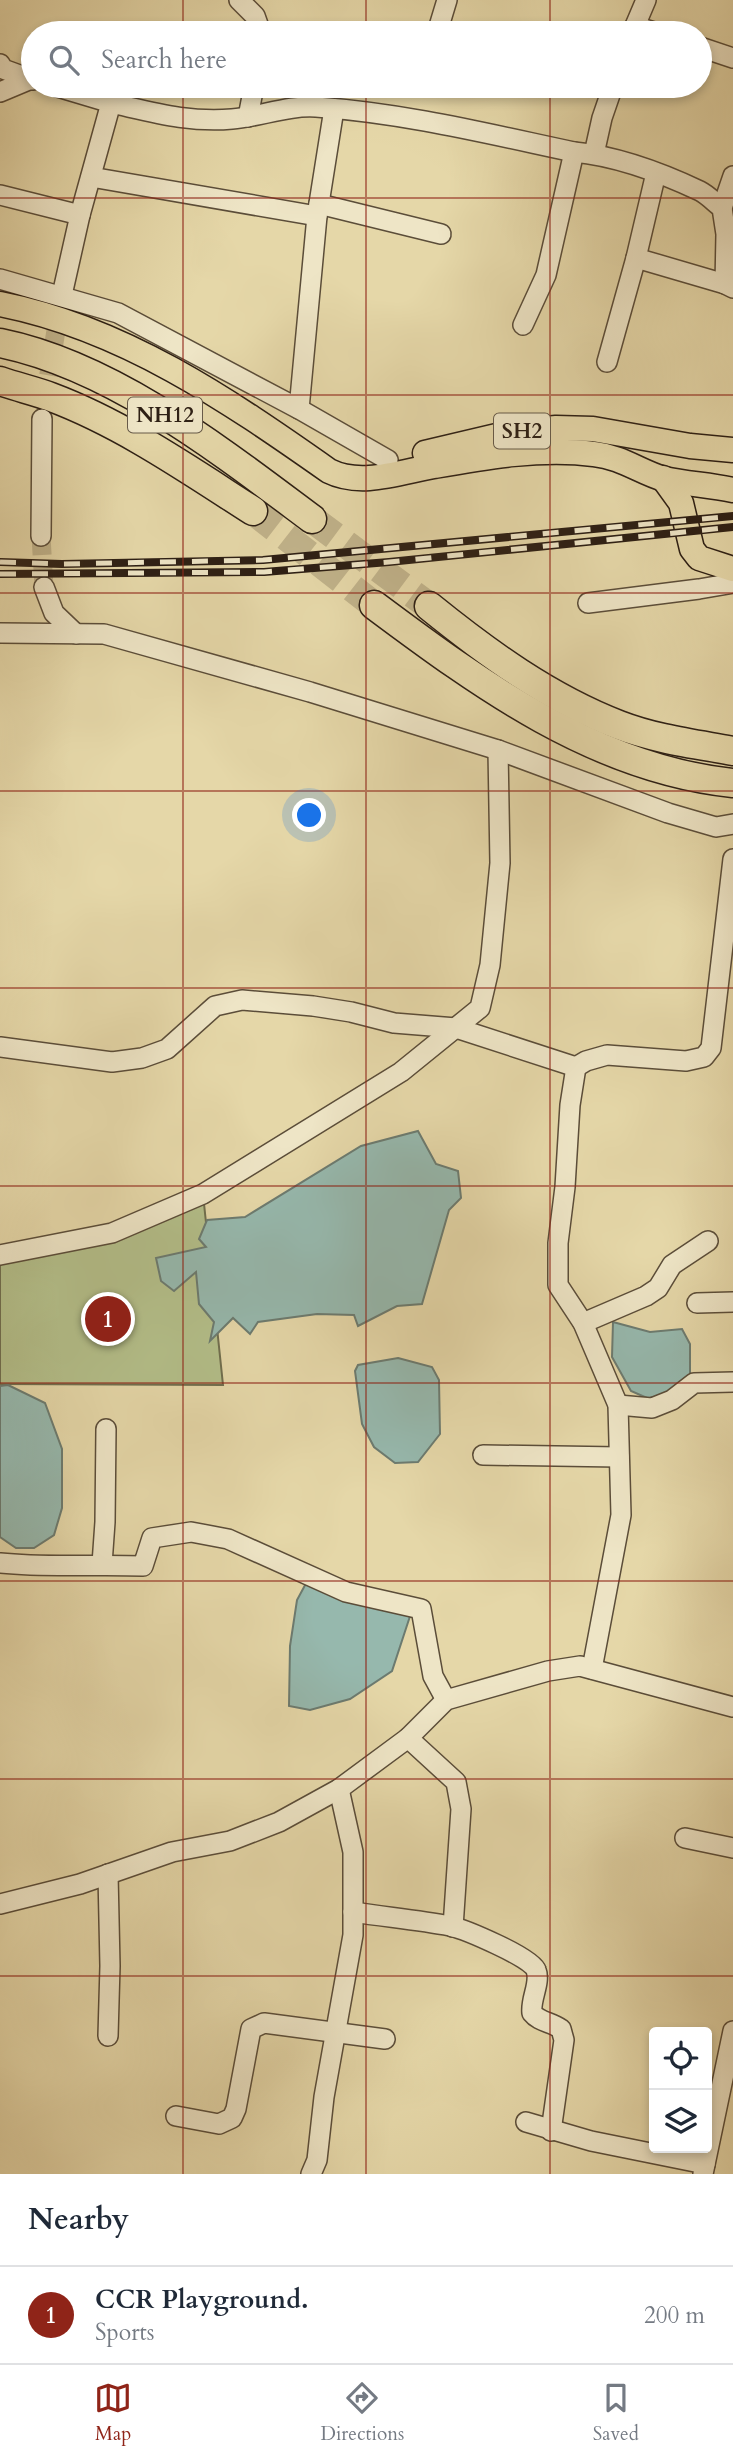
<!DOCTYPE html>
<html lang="en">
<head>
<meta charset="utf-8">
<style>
	:root { --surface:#fff; --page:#f6f6f7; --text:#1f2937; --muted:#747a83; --line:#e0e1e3; --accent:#8f2418 }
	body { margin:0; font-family:Cardo,serif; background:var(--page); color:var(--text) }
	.controls { position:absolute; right:21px; bottom:21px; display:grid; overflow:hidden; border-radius:7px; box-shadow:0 4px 10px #0003 }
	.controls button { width:63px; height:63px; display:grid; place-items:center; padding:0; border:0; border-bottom:2px solid var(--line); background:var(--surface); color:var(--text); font:35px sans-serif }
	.you { position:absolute; left:310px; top:816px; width:24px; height:24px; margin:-18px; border:5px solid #fff; border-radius:50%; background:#1a73e8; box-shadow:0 0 0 10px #1a73e833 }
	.badge { display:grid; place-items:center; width:46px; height:46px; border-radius:50%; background:var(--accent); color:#fff; font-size:23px; font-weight:700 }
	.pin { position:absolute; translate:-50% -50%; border:4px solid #fff; box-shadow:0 2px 7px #0006 }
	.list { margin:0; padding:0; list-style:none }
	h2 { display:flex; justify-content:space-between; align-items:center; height:91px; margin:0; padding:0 28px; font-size:30px }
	h2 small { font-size:23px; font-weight:400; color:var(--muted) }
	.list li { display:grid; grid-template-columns:46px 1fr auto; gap:21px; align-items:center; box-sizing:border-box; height:98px; padding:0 28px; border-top:2px solid var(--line) }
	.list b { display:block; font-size:26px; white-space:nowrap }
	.list p { margin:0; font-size:23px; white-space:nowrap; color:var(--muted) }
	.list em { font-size:23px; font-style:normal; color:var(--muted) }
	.icon { flex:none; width:38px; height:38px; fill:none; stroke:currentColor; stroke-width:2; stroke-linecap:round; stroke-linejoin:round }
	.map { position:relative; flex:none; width:733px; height:2174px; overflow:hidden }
	.search { position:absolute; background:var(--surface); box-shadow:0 4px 10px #0003; left:21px; right:21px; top:21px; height:77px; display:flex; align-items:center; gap:18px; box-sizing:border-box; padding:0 24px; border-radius:38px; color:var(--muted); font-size:26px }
	.sheet { height:189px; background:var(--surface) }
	nav { display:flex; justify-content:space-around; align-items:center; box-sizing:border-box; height:98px; border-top:2px solid var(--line); background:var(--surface); font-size:19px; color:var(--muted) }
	nav a { display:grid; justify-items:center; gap:4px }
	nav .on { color:var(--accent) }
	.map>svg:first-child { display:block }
	.green { fill:#b3be89; stroke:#706e4e; stroke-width:2 }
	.water { fill:#96b8ad; stroke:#6c7b70; stroke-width:2 }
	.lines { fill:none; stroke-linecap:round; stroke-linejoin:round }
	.minor-tunnel { stroke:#c0b28a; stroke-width:19; stroke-dasharray:19 10; stroke-linecap:butt }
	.highway-tunnel { stroke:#c0b28a; stroke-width:28; stroke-dasharray:28 14; stroke-linecap:butt }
	.minor-casing { stroke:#5b4d39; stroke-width:22 }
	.major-casing { stroke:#2d1f14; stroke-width:27 }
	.highway-casing { stroke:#2d1f14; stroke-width:31 }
	.minor { stroke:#eee5c6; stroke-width:19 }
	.major { stroke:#e5d7a8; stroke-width:24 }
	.highway { stroke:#e5d7a8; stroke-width:28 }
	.rail-casing { stroke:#2d1f14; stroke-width:8 }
	.rail { stroke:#eee5c6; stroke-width:5; stroke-dasharray:16; stroke-linecap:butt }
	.grid { fill:none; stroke:#8f2418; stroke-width:2; stroke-opacity:0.55 }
	.labels { text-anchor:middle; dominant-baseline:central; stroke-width:7; stroke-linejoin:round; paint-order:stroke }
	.shield { fill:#eee5c6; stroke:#675a49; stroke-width:2 }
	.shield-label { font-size:21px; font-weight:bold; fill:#2d1f14 }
</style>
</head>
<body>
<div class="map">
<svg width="733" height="2174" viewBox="0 0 733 2174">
	<rect width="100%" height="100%" fill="#e5d7a8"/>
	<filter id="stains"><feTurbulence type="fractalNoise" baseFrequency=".00286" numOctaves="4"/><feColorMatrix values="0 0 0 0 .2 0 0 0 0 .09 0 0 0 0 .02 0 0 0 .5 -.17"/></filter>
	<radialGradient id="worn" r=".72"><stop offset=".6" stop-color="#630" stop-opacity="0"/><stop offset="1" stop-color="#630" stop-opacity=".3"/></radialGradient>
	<polygon class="green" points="203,1194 223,1385 0,1384 0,1255 112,1233"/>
	<g class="water">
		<polygon points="418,1131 436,1164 458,1171 461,1198 449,1210 422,1304 397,1306 358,1326 354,1315 317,1314 258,1322 250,1334 233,1318 210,1341 214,1322 199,1304 196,1272 174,1291 161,1281 156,1258 206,1247 199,1239 207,1220 245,1217 361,1146"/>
		<polygon points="613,1322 650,1332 682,1329 690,1344 690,1376 654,1401 631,1391 612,1357"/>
		<polygon points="398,1358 432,1367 439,1380 440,1434 418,1462 395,1463 374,1447 362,1424 355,1371 358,1365"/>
		<polygon points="8,1385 45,1403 62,1449 62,1508 54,1535 34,1548 16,1548 0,1537 0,1386"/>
		<polygon points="310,1576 414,1604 392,1671 350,1699 310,1710 289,1706 290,1646 297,1600"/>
	</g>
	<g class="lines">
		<g class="minor-tunnel">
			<polyline points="44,404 60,306"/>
			<polyline points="41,536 44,587"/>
		</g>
		<g class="highway-tunnel">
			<polyline points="253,511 374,605"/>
			<polyline points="312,519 429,606"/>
		</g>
		<defs>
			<g id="minor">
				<polyline points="239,0 255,16 261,33"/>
				<polyline points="635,26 657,33"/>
				<polyline points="437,33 447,0"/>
				<polyline points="632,33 646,0"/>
				<polyline points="700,47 733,58"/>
				<polyline points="0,64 3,69 33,80"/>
				<polyline points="54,86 111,103 80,215 62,295"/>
				<polyline points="0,92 31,79"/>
				<path d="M111,103C152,112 189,123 232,119C259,117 289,105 316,107C404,113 489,134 574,152C616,156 662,173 700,191C708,195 715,203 722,208L726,234L725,284L733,288"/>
				<polyline points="248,117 254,86"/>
				<polyline points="594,154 602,118 613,86"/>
				<polyline points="91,177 317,216"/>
				<polyline points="0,195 80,215"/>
				<polyline points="319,204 441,234"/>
				<polyline points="722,208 733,176"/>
				<polyline points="636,258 725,284"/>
				<polyline points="0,279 118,313 299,409 388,460"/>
				<polyline points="523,325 546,275 574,152"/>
				<polyline points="607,362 636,258 656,173"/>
				<polyline points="299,409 317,216 334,109"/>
				<polyline points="41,536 42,419"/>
				<polyline points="44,587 54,613 76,634"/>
				<polyline points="588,603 699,589 733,583"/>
				<polyline points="0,633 104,634 310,692 498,750 668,813 716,827 733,824"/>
				<polyline points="0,1047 112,1062 142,1058 167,1049 215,1006 242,1000 313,1006 351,1012 394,1023 456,1028 576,1067"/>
				<polyline points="0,1255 112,1233 203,1194 401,1072 480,1008 490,965 500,863 498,750"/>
				<polyline points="697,1303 733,1302"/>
				<polyline points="583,1323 646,1296 658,1288 672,1265 708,1241"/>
				<polyline points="618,1405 652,1408 672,1400 694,1383 733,1382"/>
				<polyline points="483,1455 619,1457"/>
				<path d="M0,1563C47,1568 95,1564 143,1566L152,1538L191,1532L228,1539L346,1592L421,1609L433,1676L446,1700"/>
				<polyline points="102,1564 105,1522 106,1429"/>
				<polyline points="592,1669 621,1515 618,1405 583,1323 558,1285 558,1243 565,1187 570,1105 576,1067 586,1061 607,1055 686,1061 704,1057 711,1048 733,859"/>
				<polyline points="408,1738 456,1782 461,1809 453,1927"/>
				<polyline points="685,1838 733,1848"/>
				<polyline points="108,1874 110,1966 108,2036"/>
				<polyline points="0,1904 80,1884 172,1852 230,1841 279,1822 339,1789 408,1738 446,1700 548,1671 580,1666 733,1707"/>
				<path d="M353,1912C385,1917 418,1920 450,1926C464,1929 533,1958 536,1970C541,1983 530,1999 532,2013C539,2022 552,2022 561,2029L564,2040L551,2131"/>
				<polyline points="176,2116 219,2124 232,2118 236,2109 251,2029 264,2023 385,2039"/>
				<polyline points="526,2122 591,2141 705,2164"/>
				<polyline points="311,2174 317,2160 324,2097 353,1935 353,1852 339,1789"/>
				<polyline points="703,2174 733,2031"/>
			</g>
			<g id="major">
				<path d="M0,304C123,328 228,400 329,471C361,487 400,472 434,466C485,457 541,447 594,454C622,457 640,472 664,479C687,484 710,485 733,490"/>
				<polyline points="425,453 514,432 556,428 593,429 690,446 733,450"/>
				<polyline points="663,478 681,503 692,549 699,558 733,569"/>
			</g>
			<g id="highway">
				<path d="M0,343C113,366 221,451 312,519"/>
				<path d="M0,381C17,387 35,391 51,397C123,424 189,470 253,511"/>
				<path d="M374,605C481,685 596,769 733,783"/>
				<path d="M429,606C487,653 549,698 619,725C655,739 695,744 733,751"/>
			</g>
		</defs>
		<use href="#minor" class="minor-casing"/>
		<use href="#major" class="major-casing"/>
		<use href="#highway" class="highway-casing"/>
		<use href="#minor" class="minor"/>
		<use href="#major" class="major"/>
		<use href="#highway" class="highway"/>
		<defs>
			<g id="rail">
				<polyline points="0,562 62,564 263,560 733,516"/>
				<polyline points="0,574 264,572 389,562 733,527"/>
			</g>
		</defs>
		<use href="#rail" class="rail-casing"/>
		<use href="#rail" class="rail"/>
	</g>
	<path class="grid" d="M183,0V33M366,0V33M550,0V33M183,86V2174M366,86V2174M550,86V2174M0,198H733M0,395H733M0,593H733M0,791H733M0,988H733M0,1186H733M0,1383H733M0,1581H733M0,1779H733M0,1976H733"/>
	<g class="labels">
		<g class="shield">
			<rect x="128" y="397.5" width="74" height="35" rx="5"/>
			<rect x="494" y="413.5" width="56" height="35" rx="5"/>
		</g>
		<g class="shield-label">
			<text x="165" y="415">NH12</text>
			<text x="522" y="431">SH2</text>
		</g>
	</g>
	<rect width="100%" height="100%" filter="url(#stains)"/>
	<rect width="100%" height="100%" fill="url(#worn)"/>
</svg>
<div class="controls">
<button><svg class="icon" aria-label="locate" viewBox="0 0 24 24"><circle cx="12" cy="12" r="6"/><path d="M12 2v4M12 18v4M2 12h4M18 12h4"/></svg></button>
<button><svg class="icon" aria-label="layers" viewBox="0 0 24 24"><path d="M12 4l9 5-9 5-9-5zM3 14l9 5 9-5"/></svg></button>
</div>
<div class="you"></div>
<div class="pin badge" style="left:108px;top:1319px">1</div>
<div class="search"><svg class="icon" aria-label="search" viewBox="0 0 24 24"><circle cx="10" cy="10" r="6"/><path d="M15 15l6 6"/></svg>Search here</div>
</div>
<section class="sheet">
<h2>Nearby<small></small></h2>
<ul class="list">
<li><span class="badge">1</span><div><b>CCR Playground.</b><p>Sports</p></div><em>200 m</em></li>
</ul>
</section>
<nav>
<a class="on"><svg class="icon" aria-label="map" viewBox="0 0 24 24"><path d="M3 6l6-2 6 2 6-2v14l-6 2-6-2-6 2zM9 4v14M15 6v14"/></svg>Map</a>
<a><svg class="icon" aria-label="directions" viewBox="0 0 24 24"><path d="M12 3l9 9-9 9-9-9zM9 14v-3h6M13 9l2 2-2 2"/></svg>Directions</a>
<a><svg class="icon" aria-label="saved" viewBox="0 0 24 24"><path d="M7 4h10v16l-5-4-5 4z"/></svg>Saved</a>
</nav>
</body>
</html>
